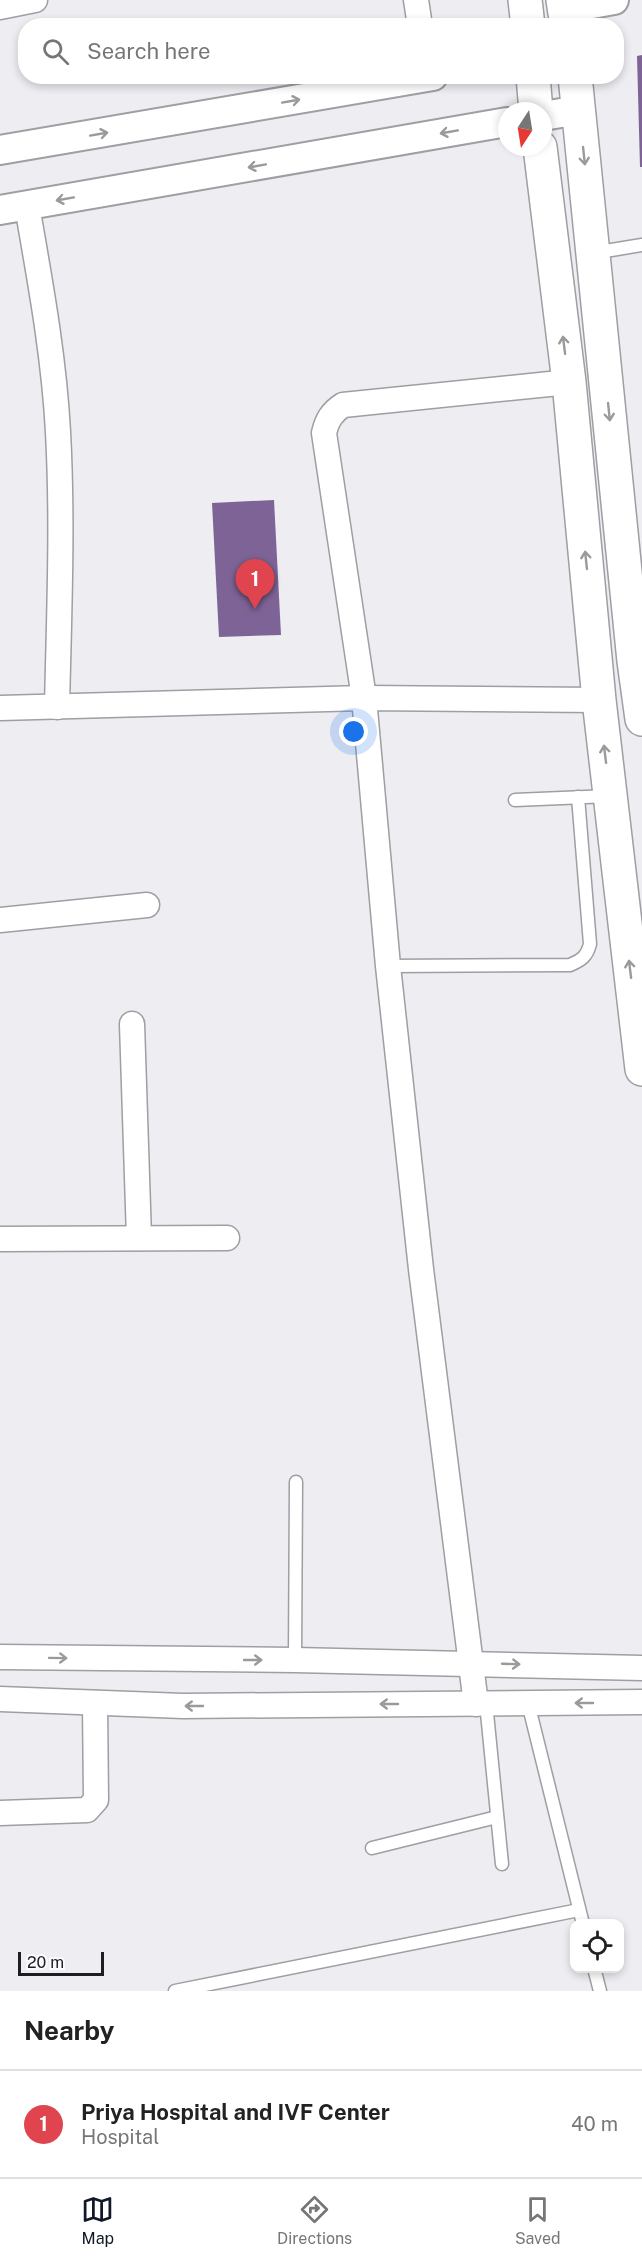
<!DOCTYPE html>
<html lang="en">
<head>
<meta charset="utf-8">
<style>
	:root { --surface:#fff; --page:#f6f6f6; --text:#222; --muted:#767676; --line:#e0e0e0; --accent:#111827 }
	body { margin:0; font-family:"Public Sans",sans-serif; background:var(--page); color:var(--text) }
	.controls { position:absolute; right:18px; bottom:18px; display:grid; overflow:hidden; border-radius:12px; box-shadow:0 3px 9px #0003 }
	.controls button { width:54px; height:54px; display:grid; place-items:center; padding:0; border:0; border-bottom:2px solid var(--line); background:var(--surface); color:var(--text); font:30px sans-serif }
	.compass { position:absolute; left:498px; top:102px; width:54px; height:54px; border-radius:50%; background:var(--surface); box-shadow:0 3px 9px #0003; rotate:192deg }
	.scale { position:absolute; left:18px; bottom:15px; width:86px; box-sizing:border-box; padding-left:6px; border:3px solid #1e1e1f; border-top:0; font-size:16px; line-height:21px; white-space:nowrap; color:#1e1e1f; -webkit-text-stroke:4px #fafaff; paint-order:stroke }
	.you { position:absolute; left:354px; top:732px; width:21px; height:21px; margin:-15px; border:4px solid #fff; border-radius:50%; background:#1a73e8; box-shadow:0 0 0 9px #1a73e833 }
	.badge { display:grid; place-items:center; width:39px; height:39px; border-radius:50%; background:var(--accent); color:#fff; font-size:20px; font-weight:700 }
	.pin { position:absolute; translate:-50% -50px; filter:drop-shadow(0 2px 3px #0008) }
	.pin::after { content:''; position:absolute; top:32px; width:21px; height:18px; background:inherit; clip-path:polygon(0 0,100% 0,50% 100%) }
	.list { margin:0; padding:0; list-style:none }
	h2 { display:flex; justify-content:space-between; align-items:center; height:78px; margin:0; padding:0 24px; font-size:26px }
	h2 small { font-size:20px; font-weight:400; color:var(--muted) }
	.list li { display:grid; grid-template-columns:39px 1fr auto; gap:18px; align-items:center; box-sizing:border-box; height:108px; padding:0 24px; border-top:2px solid var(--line) }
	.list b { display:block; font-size:22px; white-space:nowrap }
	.list p { margin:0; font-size:20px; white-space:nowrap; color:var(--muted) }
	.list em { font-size:20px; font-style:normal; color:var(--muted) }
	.icon { flex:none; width:33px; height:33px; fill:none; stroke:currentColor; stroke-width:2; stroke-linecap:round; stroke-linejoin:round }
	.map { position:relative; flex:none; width:642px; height:1991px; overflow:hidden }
	.search { position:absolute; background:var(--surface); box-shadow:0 3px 9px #0003; left:18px; right:18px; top:18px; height:66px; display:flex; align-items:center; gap:15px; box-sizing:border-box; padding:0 21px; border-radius:24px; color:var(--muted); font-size:22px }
	.sheet { height:186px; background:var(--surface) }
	nav { display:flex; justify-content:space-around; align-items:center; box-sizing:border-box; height:84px; border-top:2px solid var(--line); background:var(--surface); font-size:16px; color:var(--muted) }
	nav a { display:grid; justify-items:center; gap:3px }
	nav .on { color:var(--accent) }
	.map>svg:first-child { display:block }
	.building { fill:#7e6496 }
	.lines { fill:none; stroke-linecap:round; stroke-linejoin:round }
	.service-casing { stroke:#9e9ea3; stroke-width:15 }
	.minor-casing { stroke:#9e9ea3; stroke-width:27 }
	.tertiary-casing { stroke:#9e9ea3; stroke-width:32 }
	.primary-casing { stroke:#9e9ea3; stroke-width:36 }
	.service { stroke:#fff; stroke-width:12 }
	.minor { stroke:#fff; stroke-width:24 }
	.tertiary { stroke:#fff; stroke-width:28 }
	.primary { stroke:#fff; stroke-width:33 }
	.oneway { stroke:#9a9a9a }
</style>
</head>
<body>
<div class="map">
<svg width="642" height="1991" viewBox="0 0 642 1991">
	<rect width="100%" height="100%" fill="#ededf2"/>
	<g class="building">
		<polygon points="642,55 642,167 640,167 637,56"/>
		<polygon points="274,500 281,635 219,637 212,503"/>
	</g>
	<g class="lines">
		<defs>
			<g id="service">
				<polyline points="593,253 642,245"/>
				<polyline points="515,800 609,796"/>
				<path d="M388,966L570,965C582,960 587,956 590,944L578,797"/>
				<polyline points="295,1660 296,1482"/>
				<polyline points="486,1703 502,1864"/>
				<polyline points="528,1703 583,1924"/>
				<polyline points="372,1848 497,1817"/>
				<polyline points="594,1968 600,1991"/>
				<polyline points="175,1991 579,1910"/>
			</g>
			<g id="minor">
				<polyline points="416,0 420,26"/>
				<polyline points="0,7 35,0"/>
				<path d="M27,206C40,281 54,356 58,432C63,524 59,615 57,707"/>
				<polyline points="0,708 364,698 599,700"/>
				<polyline points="0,920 147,905"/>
				<polyline points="132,1024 139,1238"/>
				<polyline points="0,1239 227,1238"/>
				<polyline points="0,1657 295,1660 642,1668"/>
				<polyline points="0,1699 183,1706 642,1702"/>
				<path d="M476,1704L421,1269L388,966L364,698L324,433C327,420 332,412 343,405L569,382"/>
				<polyline points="0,1813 87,1810 96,1800 95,1703"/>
			</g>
			<g id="tertiary">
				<polyline points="564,9 614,0"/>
				<polyline points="543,116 579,110"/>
				<polyline points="0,150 433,76"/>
				<polyline points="0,210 507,122"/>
			</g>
			<g id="primary">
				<polyline points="525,0 528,26"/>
				<polyline points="563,0 567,26"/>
				<polyline points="533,76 536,111"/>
				<polyline points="575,76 634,661 642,719"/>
				<polyline points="540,147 569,382 599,700 642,1069"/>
			</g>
		</defs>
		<use href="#service" class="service-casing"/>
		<use href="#minor" class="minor-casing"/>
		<use href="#tertiary" class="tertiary-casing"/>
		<use href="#primary" class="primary-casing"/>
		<use href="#service" class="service"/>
		<use href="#minor" class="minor"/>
		<use href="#tertiary" class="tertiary"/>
		<use href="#primary" class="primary"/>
	</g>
	<defs><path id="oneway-shaft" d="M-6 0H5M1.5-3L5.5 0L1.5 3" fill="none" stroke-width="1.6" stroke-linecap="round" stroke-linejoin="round" transform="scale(1.5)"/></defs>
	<g class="oneway">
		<use href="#oneway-shaft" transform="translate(291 101) rotate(-10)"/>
		<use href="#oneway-shaft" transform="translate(449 132) rotate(170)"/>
		<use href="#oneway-shaft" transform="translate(99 134) rotate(-10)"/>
		<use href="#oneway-shaft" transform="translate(584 156) rotate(84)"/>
		<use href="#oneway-shaft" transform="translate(257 166) rotate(170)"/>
		<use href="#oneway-shaft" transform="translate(65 199) rotate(170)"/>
		<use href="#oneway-shaft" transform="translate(564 345) rotate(-97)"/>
		<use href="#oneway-shaft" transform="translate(609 412) rotate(84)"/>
		<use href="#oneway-shaft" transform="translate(586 560) rotate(-96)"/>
		<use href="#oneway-shaft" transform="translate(605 754) rotate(-97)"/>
		<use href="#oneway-shaft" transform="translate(630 969) rotate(-97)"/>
		<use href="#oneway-shaft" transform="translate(58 1658) rotate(1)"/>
		<use href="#oneway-shaft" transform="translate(253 1660)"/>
		<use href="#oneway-shaft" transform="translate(511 1664) rotate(2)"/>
		<use href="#oneway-shaft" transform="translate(584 1703) rotate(180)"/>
		<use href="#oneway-shaft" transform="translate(389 1704) rotate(180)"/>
		<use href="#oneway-shaft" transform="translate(194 1706) rotate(180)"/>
	</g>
</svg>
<div class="controls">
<button><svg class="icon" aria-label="locate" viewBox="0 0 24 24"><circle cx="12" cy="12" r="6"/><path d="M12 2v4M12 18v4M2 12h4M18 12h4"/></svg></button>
</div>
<svg class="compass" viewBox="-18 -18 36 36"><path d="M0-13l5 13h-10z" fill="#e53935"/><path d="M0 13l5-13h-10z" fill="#767676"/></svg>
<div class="scale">20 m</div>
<div class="you"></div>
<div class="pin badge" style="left:255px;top:609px;background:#e0444e">1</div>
<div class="search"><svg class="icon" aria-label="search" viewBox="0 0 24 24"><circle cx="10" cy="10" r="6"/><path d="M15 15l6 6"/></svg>Search here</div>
</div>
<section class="sheet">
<h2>Nearby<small></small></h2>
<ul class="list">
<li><span class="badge" style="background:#e0444e">1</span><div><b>Priya Hospital and IVF Center</b><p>Hospital</p></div><em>40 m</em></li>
</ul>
</section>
<nav>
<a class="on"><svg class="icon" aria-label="map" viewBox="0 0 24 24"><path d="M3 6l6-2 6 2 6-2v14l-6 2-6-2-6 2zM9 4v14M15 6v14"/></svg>Map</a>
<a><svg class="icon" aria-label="directions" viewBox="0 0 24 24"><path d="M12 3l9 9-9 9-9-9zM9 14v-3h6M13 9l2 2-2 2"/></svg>Directions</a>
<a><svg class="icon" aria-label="saved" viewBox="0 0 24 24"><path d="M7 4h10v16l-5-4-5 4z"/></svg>Saved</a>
</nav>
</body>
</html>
